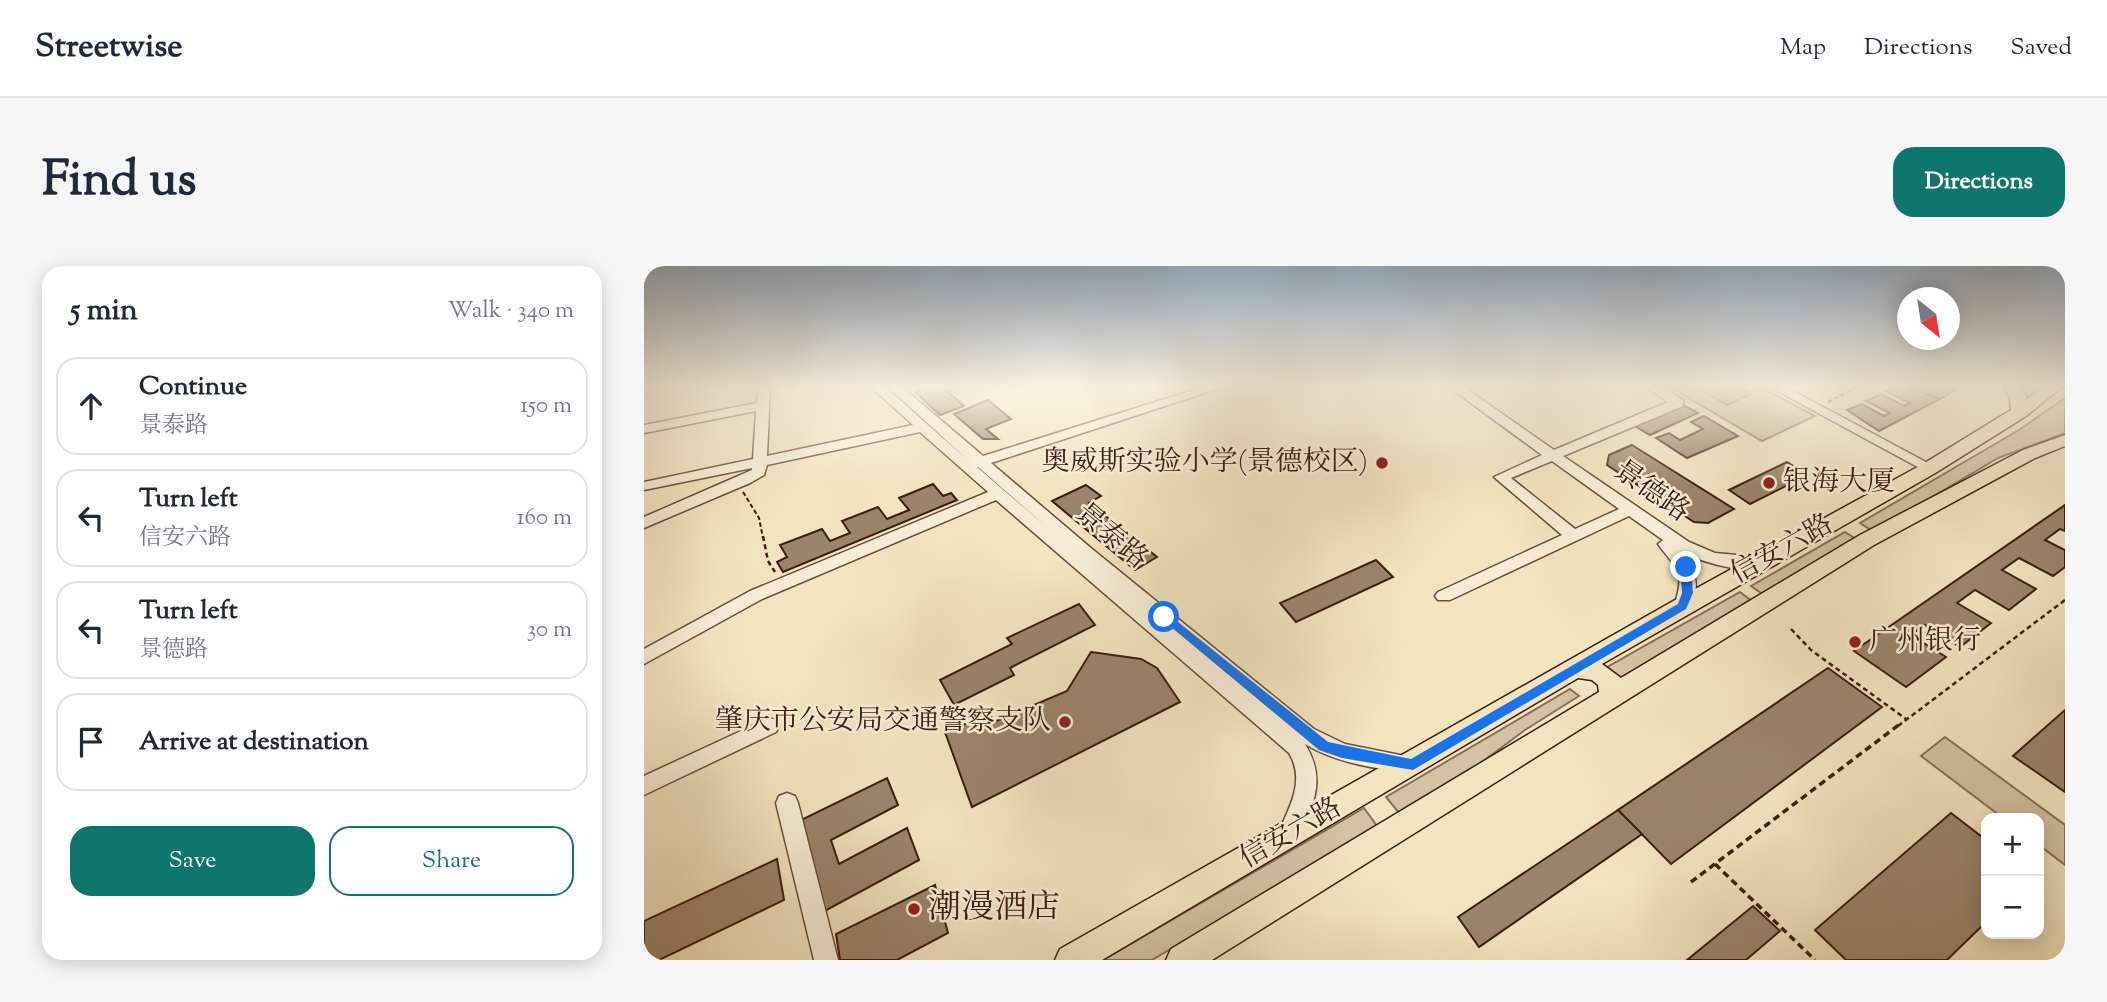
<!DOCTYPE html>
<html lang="en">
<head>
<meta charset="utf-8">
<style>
	:root { --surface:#fff; --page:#f6f6f7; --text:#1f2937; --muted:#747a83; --line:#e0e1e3; --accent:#0f766e }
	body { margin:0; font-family:"Sorts Mill Goudy","Noto Serif SC",serif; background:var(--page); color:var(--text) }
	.controls { position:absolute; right:21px; bottom:21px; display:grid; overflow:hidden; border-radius:14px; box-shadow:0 4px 18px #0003 }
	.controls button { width:63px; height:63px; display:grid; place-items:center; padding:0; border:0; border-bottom:2px solid var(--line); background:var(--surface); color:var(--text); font:35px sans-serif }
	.compass { position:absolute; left:1253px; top:21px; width:63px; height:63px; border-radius:50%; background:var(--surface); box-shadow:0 4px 18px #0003; rotate:150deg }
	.stop { position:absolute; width:21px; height:21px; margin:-16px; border:5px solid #1a73e8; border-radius:50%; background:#fff }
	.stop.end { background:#1a73e8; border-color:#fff; box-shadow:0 2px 7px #0008 }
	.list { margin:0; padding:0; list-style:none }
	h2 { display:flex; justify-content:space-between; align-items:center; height:91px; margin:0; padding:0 28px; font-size:30px }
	h2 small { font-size:23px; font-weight:400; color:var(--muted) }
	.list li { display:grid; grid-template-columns:46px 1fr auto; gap:21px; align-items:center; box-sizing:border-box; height:98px; margin:0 14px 14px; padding:0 14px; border:2px solid var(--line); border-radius:21px }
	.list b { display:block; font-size:26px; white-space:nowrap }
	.list p { margin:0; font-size:23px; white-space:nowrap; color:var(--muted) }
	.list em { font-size:23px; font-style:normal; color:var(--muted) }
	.actions { display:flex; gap:14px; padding:21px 28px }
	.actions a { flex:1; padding:16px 0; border:2px solid var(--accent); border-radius:21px; text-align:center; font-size:24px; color:var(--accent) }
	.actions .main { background:var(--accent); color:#fff }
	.icon { flex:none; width:38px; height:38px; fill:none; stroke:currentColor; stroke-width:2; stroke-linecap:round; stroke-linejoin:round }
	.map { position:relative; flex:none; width:1421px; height:694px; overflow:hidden; border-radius:21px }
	header { display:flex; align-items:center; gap:42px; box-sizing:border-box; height:98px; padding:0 35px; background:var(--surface); border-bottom:2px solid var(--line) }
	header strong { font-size:33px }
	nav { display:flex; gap:38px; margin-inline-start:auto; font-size:24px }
	.intro { display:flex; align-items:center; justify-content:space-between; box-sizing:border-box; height:168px; padding:0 42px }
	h1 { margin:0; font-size:49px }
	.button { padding:18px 32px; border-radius:21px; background:var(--accent); color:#fff; font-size:24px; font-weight:700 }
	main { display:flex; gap:42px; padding:0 42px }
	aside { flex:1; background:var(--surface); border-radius:21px; box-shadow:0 4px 18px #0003 }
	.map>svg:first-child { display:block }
	.green { fill:#d4c2a2; stroke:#896f58; stroke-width:2 }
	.water { fill:#b5a084; stroke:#856b55; stroke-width:2 }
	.building { fill:#9c846b; stroke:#3e1c0f; stroke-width:2 }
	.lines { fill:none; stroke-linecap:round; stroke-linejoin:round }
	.minor-casing { stroke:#6b4e3b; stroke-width:3 }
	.major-casing { stroke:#3e1c0f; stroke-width:3 }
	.path-far2 { stroke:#3e1c0f; stroke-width:2; stroke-dasharray:4.5 2.5; stroke-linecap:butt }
	.path-far1 { stroke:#3e1c0f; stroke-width:2.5; stroke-dasharray:5 3.5; stroke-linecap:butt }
	.path { stroke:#3e1c0f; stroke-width:3.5; stroke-dasharray:7 4.5; stroke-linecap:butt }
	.minor { fill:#f7edd6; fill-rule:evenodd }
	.major { fill:#f3e4c0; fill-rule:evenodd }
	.route { fill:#1a73e8 }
	.poi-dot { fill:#8f2418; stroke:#f7edd6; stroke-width:2.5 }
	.labels { text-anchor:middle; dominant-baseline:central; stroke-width:5; stroke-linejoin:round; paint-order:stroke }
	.poi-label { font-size:28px; fill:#3e1c0f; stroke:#f7edd6; text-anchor:end }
	.street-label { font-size:28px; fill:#3e1c0f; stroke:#f7edd6 }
	.near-poi-label { font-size:33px; fill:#3e1c0f; stroke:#f7edd6; text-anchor:start }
</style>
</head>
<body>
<header>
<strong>Streetwise</strong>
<nav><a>Map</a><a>Directions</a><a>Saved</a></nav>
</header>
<div class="intro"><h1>Find us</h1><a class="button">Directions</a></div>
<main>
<aside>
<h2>5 min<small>Walk · 340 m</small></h2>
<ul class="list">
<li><svg class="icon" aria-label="ahead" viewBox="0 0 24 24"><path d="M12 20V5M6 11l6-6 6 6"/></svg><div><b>Continue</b><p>景泰路</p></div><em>150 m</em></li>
<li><svg class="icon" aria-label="left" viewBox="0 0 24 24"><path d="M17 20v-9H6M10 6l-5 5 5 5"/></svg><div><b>Turn left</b><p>信安六路</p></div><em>160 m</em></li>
<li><svg class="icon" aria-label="left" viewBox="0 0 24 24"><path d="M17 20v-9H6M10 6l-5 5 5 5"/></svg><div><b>Turn left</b><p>景德路</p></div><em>30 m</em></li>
<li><svg class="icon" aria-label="arrive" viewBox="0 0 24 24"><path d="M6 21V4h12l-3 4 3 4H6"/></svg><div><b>Arrive at destination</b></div></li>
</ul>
<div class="actions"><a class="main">Save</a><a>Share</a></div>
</aside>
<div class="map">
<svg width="1421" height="694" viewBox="0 0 1421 694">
	<rect width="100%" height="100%" fill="#f3e4c0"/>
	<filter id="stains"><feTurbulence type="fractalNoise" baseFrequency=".00286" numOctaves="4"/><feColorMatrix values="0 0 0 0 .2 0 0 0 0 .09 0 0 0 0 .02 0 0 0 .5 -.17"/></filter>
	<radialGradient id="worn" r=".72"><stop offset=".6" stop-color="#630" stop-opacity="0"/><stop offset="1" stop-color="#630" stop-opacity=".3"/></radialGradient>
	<g class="green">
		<polygon points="1026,121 1116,121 1171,150 1118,175"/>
		<polygon points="1421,132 1421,167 1354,192 1230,266 1216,257 1375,164"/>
		<polygon points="1201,266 1215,275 1120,329 1107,320"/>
		<polygon points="1096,326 1109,336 965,420 951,408"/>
		<polygon points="926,423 935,430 881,464 834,499 755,547 742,531"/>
		<polygon points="1301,471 1421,559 1421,599 1395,579 1395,552 1359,552 1277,490"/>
		<polygon points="720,542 733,560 508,694 459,694"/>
	</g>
	<polygon class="water" points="1051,121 1094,121 1107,128 1083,139"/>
	<g class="building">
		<polygon points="278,121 315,121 303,125 320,140 296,149 272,127"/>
		<polygon points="1251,121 1264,121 1296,133 1235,165 1203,144 1218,138 1240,150 1246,147 1222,135 1237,128 1260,140 1266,137 1242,125"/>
		<polygon points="1316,121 1296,133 1266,122 1268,121"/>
		<polygon points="344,134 367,153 342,163 354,173 339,173 310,148"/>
		<polygon points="1037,138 1054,147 1006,169 989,159"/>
		<polygon points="1060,150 1094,170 1043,192 1012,172 1025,167 1036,174 1059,163 1047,156"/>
		<polygon points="988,179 1090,243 1064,257 1050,256 963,199 965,189"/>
		<polygon points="1143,196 1164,209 1106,238 1085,224"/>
		<polygon points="289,218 299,230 307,227 313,234 139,306 133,296 143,291 136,279 178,263 186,275 206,267 198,255 234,241 243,253 265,244 255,232"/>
		<polygon points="442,219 457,230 445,237 513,291 491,304 408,235"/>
		<polygon points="1421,239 1421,265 1416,263 1401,274 1421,284 1421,301 1409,310 1375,292 1358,304 1392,323 1365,344 1331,324 1313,337 1347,357 1316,381 1281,359 1267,369 1302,391 1262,421 1210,385"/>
		<polygon points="732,294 749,311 652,356 636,337"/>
		<polygon points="435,338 451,359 366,402 370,409 310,439 296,414 368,378 363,372"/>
		<polygon points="447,386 497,393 513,402 536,436 328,541 301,466 346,448 350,456 423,425"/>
		<polygon points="1184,402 1238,441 1027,598 974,544"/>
		<polygon points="1421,444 1421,526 1369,490"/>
		<polygon points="243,512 254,539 187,574 195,598 263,562 275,594 177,647 151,557"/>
		<polygon points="974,544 998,568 835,681 814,651"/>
		<polygon points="1307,547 1342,574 1342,656 1303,694 1202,694 1171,664"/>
		<polygon points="133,593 140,634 15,694 0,694 0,655"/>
		<polygon points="291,619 304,667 253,694 196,694 192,668"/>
		<polygon points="1109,640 1136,665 1102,694 1043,694"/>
	</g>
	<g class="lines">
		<defs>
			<g id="minor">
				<path d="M114,121H126L123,190L269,159L227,121H241L325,195L244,121H258L339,190L559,121H579L347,197L448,283L670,463L701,478L776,493L779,499L776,505L769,508C732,502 694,498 661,478C684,515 668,541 652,576L644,579L636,576L633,569C645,542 662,515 645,487L352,234L118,333L0,398V383L106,325L344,226L276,166L123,199L120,209L106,217L0,262V251L108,204V202L0,224V216L109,193L112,145L0,167V159L113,137ZM333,201H334L406,264Z"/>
				<path d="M805,121H820L910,184L1024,136L1002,121H1018L1039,134V140L919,190L1045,276L1071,287L1115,291L1123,297C1110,313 1058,295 1041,288C1053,306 1056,324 1045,344H1033L1030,340C1042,305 1033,304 1014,278L1019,274L985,250L806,334H794L791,330L794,326L918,269L850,211L898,189ZM908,195L975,243L931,263L867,212Z"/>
				<polygon points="1126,121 1142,121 1293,202 1291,205 1281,205"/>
				<polygon points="125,452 132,454 135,460 132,466 0,529 0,510"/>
				<polygon points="143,527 151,530 154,537 194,694 170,694 132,537 135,530"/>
			</g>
			<polygon id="major" points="1360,121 1377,121 1383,133 1399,121 1418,121 1382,150 1293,206 958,398 977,412 1216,269 1379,184 1421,169 1421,180 1391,192 1230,279 568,694 522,694 527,683 955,426 954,419 948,414 934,412 458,694 411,694 416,683 1031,334 1279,198 1367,144 1366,131"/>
		</defs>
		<use href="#minor" class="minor-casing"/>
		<use href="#major" class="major-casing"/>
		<g class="path-far2">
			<polyline points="1184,136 1214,121"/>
			<polyline points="99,226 115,252 119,272"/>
		</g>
		<g class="path-far1">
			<polyline points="119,270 124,295 131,306"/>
			<polyline points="1147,363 1167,384 1262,453"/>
			<polyline points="1254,460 1421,334"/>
		</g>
		<g class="path">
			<polyline points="1071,598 1171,694"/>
			<polyline points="1047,616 1256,458"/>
		</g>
		<use href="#minor" class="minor"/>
		<use href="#major" class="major"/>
	</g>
	<linearGradient id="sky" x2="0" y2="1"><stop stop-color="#93acc0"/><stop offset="0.55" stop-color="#faf3e3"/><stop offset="1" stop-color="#faf3e3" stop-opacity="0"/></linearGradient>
	<rect width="1421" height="219" fill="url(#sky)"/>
	<polygon class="route" points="1042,297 1047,301 1049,327 1042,343 769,504 698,492 675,484 515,351 516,348 524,348 684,476 767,493 1034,338 1038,327 1036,301"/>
	<g class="poi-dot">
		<circle cx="738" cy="197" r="7"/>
		<circle cx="1125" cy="217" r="7"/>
		<circle cx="1211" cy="376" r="7"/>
		<circle cx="421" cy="456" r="7"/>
		<circle cx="270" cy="643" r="7"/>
	</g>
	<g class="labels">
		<g class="poi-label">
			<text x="724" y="197">奥威斯实验小学(景德校区)</text>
			<text x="1139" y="217" text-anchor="start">银海大厦</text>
			<text x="1225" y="376" text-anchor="start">广州银行</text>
			<text x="407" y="456">肇庆市公安局交通警察支队</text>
		</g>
		<g class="street-label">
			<text transform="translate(1007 226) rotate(35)">景德路</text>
			<text transform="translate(467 271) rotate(40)">景泰路</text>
			<text transform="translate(1138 284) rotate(-29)">信安六路</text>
			<text transform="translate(647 568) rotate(-30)">信安六路</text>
		</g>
		<g class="near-poi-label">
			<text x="284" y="643">潮漫酒店</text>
		</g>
	</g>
	<rect width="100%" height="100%" filter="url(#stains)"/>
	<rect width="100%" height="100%" fill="url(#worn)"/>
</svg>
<div class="controls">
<button>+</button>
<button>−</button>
</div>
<svg class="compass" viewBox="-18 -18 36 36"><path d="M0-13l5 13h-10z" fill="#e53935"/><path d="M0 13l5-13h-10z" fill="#747a83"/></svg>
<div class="stop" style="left:520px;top:351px"></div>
<div class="stop end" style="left:1042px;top:301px"></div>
</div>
</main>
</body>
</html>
